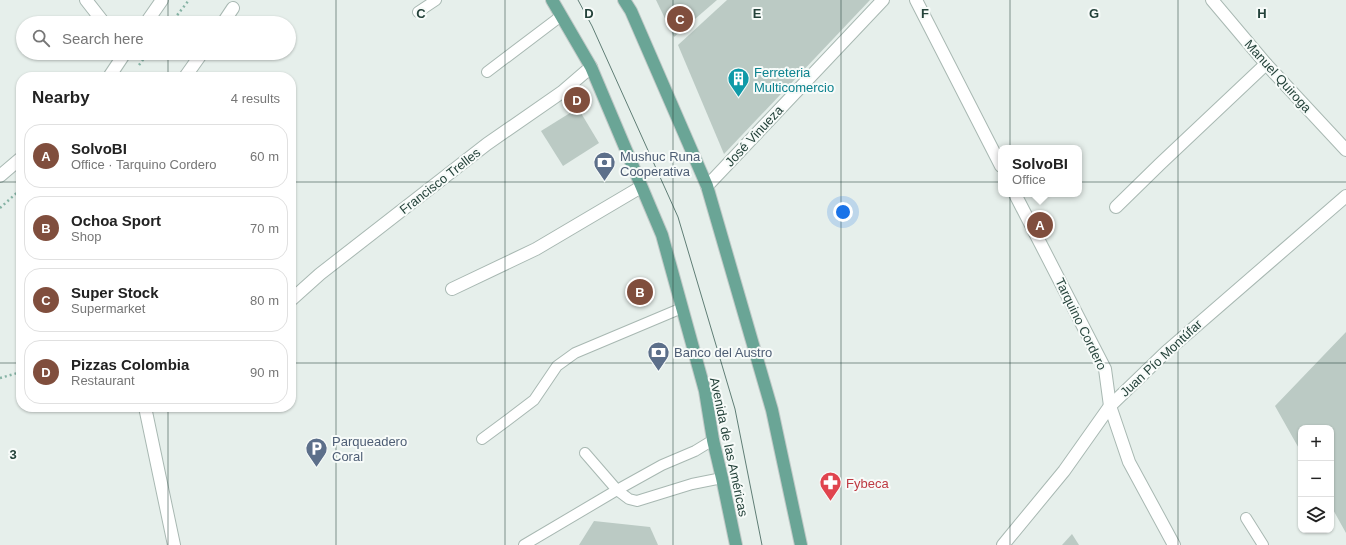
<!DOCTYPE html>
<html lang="en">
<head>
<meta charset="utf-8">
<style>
	:root { --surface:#fff; --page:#f2f2f2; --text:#222; --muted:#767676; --line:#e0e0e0; --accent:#804e3d }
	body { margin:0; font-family:Arial,sans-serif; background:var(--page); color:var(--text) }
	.controls { position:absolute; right:12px; bottom:12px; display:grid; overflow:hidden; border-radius:8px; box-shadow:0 1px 3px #0004 }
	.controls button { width:36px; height:36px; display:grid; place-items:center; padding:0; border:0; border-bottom:1px solid var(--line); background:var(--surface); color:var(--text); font:20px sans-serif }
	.you { position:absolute; left:843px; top:212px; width:14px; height:14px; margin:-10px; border:3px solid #fff; border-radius:50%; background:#1a73e8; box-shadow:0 0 0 6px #1a73e833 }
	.badge { display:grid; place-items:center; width:26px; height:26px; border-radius:50%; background:var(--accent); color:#fff; font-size:13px; font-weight:700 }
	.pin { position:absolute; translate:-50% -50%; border:2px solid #fff; box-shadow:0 1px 4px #0006 }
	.popup { position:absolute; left:998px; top:145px; width:84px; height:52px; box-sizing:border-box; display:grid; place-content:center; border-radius:8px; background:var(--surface); filter:drop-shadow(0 1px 3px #0005); font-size:13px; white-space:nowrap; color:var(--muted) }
	.popup b { font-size:15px; color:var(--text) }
	.popup::after { content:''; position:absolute; left:50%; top:100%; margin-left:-8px; border:8px solid transparent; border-top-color:var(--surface) }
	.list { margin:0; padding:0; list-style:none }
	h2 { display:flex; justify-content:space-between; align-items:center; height:52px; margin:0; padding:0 16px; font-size:17px }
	h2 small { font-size:13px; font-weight:400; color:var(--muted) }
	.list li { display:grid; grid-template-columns:26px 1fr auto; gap:12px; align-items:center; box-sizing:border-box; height:64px; margin:0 8px 8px; padding:0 8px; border:1px solid var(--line); border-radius:16px }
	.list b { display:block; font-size:15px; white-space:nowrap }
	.list p { margin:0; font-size:13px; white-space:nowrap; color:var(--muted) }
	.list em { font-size:13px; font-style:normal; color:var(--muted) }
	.icon { flex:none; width:22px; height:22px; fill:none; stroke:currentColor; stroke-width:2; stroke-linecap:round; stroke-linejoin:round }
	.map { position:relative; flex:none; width:1346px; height:545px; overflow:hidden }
	.search { position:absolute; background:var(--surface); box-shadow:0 1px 3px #0004; left:16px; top:16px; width:280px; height:44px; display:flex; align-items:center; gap:10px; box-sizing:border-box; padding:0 14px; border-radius:22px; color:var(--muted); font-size:15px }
	.panel { position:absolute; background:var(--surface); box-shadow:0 1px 3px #0004; left:16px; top:72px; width:280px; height:340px; border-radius:16px }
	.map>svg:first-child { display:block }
	.building { fill:#bbcac4 }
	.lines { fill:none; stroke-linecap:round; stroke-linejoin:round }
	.service-casing { stroke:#a8b8b2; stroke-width:12 }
	.minor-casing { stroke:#a8b8b2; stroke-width:14 }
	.primary-casing { stroke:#c2cac8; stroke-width:14 }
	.path { stroke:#86b3a5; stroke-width:2.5; stroke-dasharray:2 3; stroke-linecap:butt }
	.service { stroke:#fff; stroke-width:10 }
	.minor { stroke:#fff; stroke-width:12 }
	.primary { stroke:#6aa596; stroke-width:12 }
	.tram { stroke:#5f7d75; stroke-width:1 }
	.grid { fill:none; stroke:#24423a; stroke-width:1; stroke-opacity:0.55 }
	.labels { text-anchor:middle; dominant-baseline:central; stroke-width:4; stroke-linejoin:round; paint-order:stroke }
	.culture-label { font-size:13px; fill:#0d838f; stroke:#f7fbf9; text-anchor:start }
	.street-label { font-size:13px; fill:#24423a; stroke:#f7fbf9 }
	.service-label { font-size:13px; fill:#4e5e75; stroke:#f7fbf9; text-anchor:start }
	.health-label { font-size:13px; fill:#be3a42; stroke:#f7fbf9; text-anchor:start }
	.grid-label { font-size:13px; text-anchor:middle; font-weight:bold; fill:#24423a; stroke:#f7fbf9; stroke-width:4; stroke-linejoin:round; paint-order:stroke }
</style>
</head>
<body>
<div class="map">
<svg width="1346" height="545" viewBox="0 0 1346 545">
	<rect width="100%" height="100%" fill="#e6efeb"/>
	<g class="building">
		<polygon points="656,0 717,0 674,37"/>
		<polygon points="727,0 870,0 724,154 678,45"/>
		<polygon points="578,108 599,143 563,166 541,131"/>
		<polygon points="1346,332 1346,533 1331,506 1331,428 1301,428 1301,452 1275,406"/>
		<polygon points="594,521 650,527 658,545 579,545"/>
		<polygon points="1072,534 1079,545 1062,545"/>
	</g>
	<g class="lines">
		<defs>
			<g id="service">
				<polyline points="418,12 436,0"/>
				<polyline points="487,72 561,16"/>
				<polyline points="482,439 509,419 534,400 557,366 575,353 682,308"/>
				<polyline points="585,453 617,490 662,465 695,451 713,440"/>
				<polyline points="1246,518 1263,545"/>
				<polyline points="524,545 617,490 629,499 637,501 692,484 722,478"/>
			</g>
			<g id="minor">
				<polyline points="86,0 104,23"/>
				<polyline points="916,0 1001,166"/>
				<polyline points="1212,0 1266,64 1346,150"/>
				<polyline points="146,23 162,0"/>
				<polyline points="223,23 233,8"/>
				<polyline points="109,77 125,53"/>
				<polyline points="185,77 202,53"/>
				<polyline points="0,176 21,158"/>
				<polyline points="707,186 883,0"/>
				<polyline points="1015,194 1105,369 1110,406 1129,462 1174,545"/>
				<polyline points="1116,207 1160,164 1266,64"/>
				<polyline points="452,289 536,249 641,187"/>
				<polyline points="291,300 320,274 487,144 562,92 591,67"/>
				<polyline points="145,407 174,545"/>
				<polyline points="1003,545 1064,471 1110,406 1166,352 1346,196"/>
			</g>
			<g id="primary">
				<polyline points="552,0 591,67 662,235 705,391 713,440 722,478 736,545"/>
				<polyline points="624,0 631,11 707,186 772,410 801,545"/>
			</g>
		</defs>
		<use href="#service" class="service-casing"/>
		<use href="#minor" class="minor-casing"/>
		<use href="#primary" class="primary-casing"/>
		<g class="path">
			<polyline points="171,23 189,0"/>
			<polyline points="139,65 148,53"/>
			<polyline points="0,208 21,189"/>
			<polyline points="0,378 21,372"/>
		</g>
		<use href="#service" class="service"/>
		<use href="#minor" class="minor"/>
		<use href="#primary" class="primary"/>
		<polyline class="tram" points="578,0 592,26 678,217 735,409 762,545"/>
	</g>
	<path class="grid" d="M168,0V23M336,0V545M505,0V545M673,0V545M841,0V545M1010,0V545M1178,0V545M168,53V77M0,182H21M291,182H1346M0,363H21M291,363H1346M168,407V545"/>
	<defs>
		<symbol id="building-pin" viewBox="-11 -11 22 30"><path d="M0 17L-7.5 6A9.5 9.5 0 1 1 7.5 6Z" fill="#0f9aa8" stroke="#f7fbf9"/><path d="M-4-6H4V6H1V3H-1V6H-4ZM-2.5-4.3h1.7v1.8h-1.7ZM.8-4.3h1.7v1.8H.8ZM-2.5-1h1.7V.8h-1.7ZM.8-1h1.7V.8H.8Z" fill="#fff"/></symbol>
		<symbol id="bank-pin" viewBox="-11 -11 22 30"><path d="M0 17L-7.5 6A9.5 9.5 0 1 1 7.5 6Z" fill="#5c6f8a" stroke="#f7fbf9"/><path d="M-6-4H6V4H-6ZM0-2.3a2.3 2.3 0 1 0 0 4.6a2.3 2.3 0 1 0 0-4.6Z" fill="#fff"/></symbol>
		<symbol id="parking-pin" viewBox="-11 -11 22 30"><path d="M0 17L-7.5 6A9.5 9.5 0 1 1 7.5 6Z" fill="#5c6f8a" stroke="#f7fbf9"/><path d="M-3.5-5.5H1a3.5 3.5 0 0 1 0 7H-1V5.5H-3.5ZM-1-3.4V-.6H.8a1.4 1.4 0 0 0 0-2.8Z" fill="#fff"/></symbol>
		<symbol id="pharmacy-pin" viewBox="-11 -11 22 30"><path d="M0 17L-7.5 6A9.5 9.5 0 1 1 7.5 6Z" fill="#e0444e" stroke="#f7fbf9"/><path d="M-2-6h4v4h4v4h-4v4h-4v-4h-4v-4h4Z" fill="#fff"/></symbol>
	</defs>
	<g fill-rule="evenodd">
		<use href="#building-pin" x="726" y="66" width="25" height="34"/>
		<use href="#bank-pin" x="592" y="150" width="25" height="34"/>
		<use href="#bank-pin" x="646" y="340" width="25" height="34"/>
		<use href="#parking-pin" x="304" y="436" width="25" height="34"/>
		<use href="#pharmacy-pin" x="818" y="470" width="25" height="34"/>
	</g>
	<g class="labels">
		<g class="culture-label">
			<text x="754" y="72">Ferreteria<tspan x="754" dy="15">Multicomercio</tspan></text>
		</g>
		<g class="street-label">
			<text transform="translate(1278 76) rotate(48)">Manuel Quiroga</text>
			<text transform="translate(754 136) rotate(-47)">José Vinueza</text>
			<text transform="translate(440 181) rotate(-38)">Francisco Trelles</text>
			<text transform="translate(1081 324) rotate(64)">Tarquino Cordero</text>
			<text transform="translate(1161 358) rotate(-43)">Juan Pío Montúfar</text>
			<text transform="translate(729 447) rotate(78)">Avenida de las Américas</text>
		</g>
		<g class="service-label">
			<text x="620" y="156">Mushuc Runa<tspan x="620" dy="15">Cooperativa</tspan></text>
			<text x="674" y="352">Banco del Austro</text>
			<text x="332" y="441">Parqueadero<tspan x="332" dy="15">Coral</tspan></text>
		</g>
		<g class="health-label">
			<text x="846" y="483">Fybeca</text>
		</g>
	</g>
	<g class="grid-label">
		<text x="421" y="18">C</text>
		<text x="589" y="18">D</text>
		<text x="757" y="18">E</text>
		<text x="925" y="18">F</text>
		<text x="1094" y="18">G</text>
		<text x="1262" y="18">H</text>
		<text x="13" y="459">3</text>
	</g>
</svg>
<div class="controls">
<button>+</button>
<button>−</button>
<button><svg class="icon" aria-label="layers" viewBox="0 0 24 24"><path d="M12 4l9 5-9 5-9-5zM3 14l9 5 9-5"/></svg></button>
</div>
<div class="you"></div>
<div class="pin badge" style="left:1040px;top:225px">A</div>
<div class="popup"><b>SolvoBI</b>Office</div>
<div class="pin badge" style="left:640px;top:292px">B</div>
<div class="pin badge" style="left:680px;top:19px">C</div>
<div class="pin badge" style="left:577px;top:100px">D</div>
<div class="search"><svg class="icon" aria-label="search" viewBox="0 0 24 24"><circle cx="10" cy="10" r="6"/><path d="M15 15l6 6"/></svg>Search here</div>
<section class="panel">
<h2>Nearby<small>4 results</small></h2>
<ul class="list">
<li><span class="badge">A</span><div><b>SolvoBI</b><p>Office · Tarquino Cordero</p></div><em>60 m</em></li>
<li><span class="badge">B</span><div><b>Ochoa Sport</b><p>Shop</p></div><em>70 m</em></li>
<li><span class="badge">C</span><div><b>Super Stock</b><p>Supermarket</p></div><em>80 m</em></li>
<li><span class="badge">D</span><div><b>Pizzas Colombia</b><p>Restaurant</p></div><em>90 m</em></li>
</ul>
</section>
</div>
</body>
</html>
